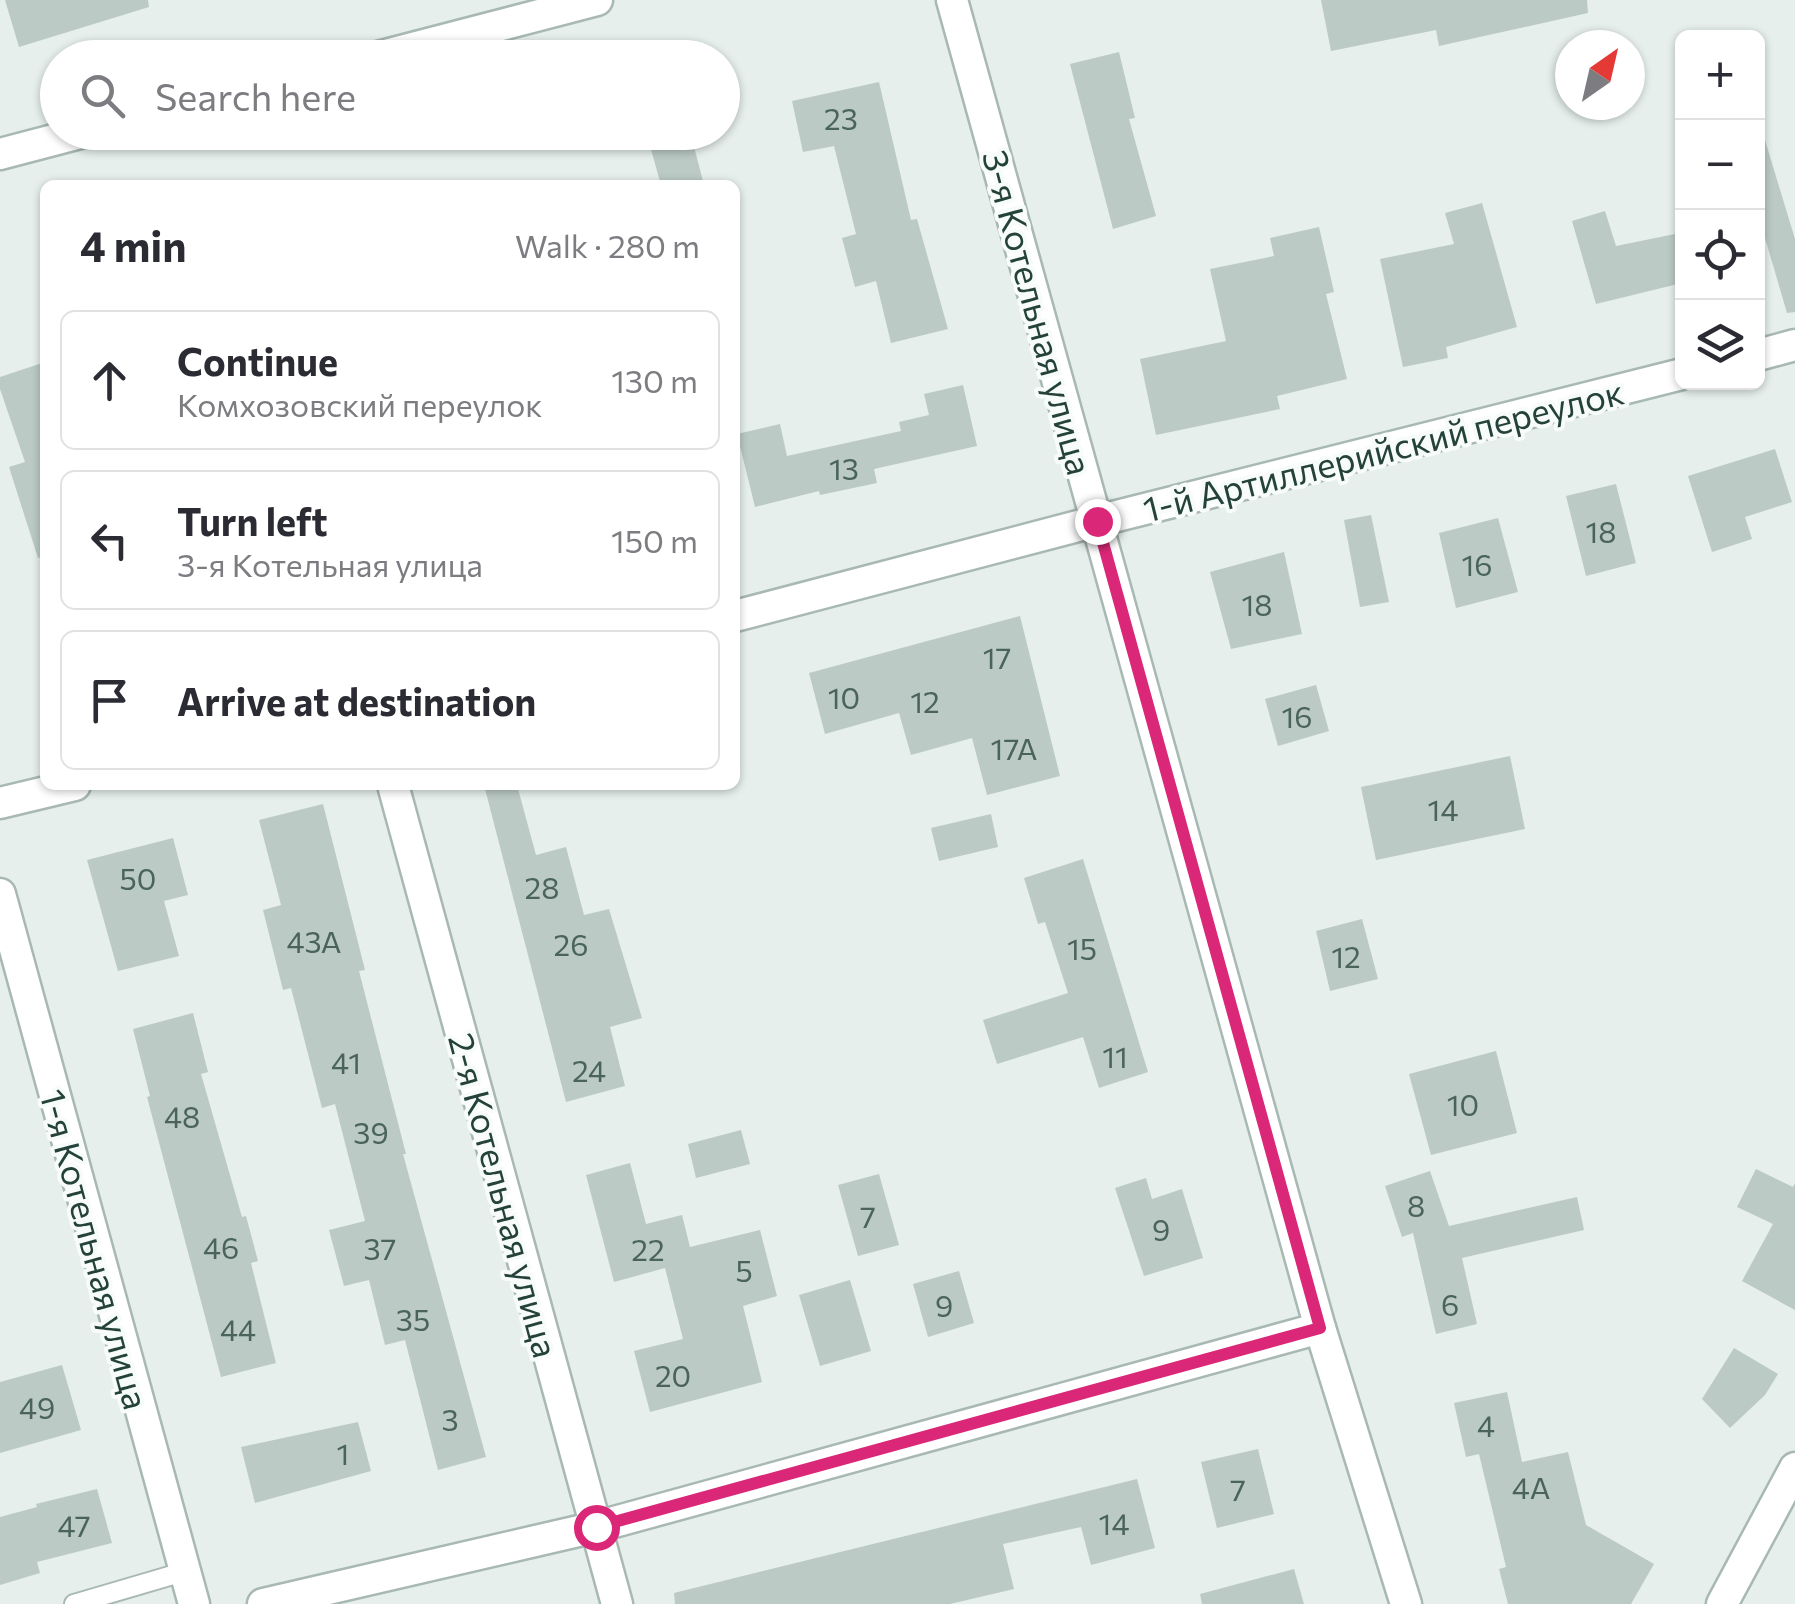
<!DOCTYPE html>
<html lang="en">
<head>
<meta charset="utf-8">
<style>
	:root { --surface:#fff; --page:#f7f7f7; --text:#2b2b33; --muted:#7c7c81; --line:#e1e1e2 }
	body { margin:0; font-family:Commissioner,sans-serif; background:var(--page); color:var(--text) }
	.controls { position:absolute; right:30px; top:30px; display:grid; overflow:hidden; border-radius:15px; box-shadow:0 2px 8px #0004 }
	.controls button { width:90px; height:90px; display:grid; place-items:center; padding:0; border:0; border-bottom:2px solid var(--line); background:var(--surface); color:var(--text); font:50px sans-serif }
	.compass { position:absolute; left:1555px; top:30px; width:90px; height:90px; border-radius:50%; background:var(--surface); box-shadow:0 2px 8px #0004; rotate:34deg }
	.stop { position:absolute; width:30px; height:30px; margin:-22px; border:8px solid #db2777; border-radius:50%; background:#fff }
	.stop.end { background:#db2777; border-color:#fff; box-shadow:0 2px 10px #0008 }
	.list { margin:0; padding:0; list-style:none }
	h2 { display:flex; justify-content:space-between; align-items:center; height:130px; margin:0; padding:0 40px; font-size:42px }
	h2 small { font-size:32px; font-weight:400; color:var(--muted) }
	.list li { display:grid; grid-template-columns:65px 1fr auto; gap:30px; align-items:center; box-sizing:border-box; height:140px; margin:0 20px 20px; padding:0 20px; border:2px solid var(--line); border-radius:15px }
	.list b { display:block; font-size:38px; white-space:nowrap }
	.list p { margin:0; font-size:32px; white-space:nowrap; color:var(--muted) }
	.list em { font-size:32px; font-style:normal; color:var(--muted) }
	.icon { flex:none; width:55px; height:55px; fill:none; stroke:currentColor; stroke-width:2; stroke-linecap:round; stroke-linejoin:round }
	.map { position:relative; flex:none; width:1795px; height:1604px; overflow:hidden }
	.search { position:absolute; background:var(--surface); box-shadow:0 2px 8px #0004; left:40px; top:40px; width:700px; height:110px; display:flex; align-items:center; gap:25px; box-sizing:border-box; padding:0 35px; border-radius:55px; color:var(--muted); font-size:38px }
	.panel { position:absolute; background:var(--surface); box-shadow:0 2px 8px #0004; left:40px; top:180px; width:700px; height:610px; border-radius:15px }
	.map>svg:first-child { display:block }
	.building { fill:#bbcac4 }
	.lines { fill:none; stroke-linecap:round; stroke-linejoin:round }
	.service-casing { stroke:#a8b8b2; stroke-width:22 }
	.minor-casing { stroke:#a8b8b2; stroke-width:35 }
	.tertiary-casing { stroke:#a8b8b2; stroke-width:35 }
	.service { stroke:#fff; stroke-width:18 }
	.minor { stroke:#fff; stroke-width:30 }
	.tertiary { stroke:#fff; stroke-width:30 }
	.route { stroke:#db2777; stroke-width:12 }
	.labels { text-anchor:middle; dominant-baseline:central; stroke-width:8; stroke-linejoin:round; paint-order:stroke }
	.number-label { font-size:30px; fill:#4a645c }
	.street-label { font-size:35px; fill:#24423a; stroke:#f7fbf9 }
</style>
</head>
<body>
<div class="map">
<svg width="1795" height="1604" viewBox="0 0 1795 1604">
	<rect width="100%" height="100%" fill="#e6efeb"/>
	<g class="building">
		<polygon points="5,0 148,0 149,7 19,47"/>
		<polygon points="1321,0 1587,0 1588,13 1439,46 1436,30 1331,51"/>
		<polygon points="1119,52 1135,118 1129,119 1156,216 1113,229 1070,64"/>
		<polygon points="879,82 911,220 917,219 948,329 891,343 876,281 855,287 842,238 856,234 834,146 803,152 792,101"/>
		<polygon points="691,135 704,185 661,185 650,146"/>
		<polygon points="1765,140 1795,239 1795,312 1787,313 1758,214 1758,141"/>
		<polygon points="1482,203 1517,327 1446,347 1448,358 1403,367 1380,259 1454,244 1445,213"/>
		<polygon points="1605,211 1616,246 1675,234 1682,283 1596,304 1572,221"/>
		<polygon points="1319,227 1334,292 1326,294 1347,379 1277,396 1280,409 1156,435 1140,359 1226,341 1210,269 1274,256 1270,238"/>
		<polygon points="45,362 45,557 38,558 9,467 25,462 0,389 0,377"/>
		<polygon points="963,385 977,446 874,469 877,483 820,495 819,491 755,507 737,434 780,424 787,456 901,431 899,422 929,415 924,394"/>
		<polygon points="1775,449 1792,502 1745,517 1752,539 1712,552 1688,476"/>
		<polygon points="1616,484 1636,563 1586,576 1566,496"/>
		<polygon points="1371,515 1389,602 1360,607 1344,520"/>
		<polygon points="1498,518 1518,592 1456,608 1439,533"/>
		<polygon points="1284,552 1302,634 1231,649 1210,572"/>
		<polygon points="1020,616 1060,776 987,795 972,738 911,755 899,713 825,734 809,673"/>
		<polygon points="1316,685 1329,731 1278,746 1265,699"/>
		<polygon points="1510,756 1525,829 1376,860 1361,787"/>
		<polygon points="484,785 517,785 536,855 566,847 584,915 609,909 642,1018 610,1027 625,1086 566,1102"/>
		<polygon points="323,804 365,970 359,971 406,1154 403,1154 486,1457 438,1470 405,1340 385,1345 369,1280 344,1286 329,1230 365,1221 335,1104 322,1108 291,988 283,990 263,910 281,905 259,820"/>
		<polygon points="991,814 998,847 939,861 931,828"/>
		<polygon points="173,838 188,895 164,901 179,956 118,971 87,860"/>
		<polygon points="1083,859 1148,1072 1099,1088 1083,1037 997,1064 983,1020 1068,993 1045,922 1038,924 1024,878"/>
		<polygon points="1362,919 1378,979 1330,991 1316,931"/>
		<polygon points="193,1013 208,1072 201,1074 242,1217 246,1216 258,1261 251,1263 276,1363 221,1377 147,1097 150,1096 133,1029"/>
		<polygon points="1496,1051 1517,1133 1431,1155 1409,1074"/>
		<polygon points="741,1130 750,1164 696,1178 688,1144"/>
		<polygon points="630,1163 646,1224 682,1215 690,1247 760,1230 777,1296 743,1306 762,1382 650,1412 634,1351 683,1339 665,1268 614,1282 586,1175"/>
		<polygon points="1756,1169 1793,1187 1795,1183 1795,1310 1742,1281 1773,1224 1737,1207"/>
		<polygon points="1430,1171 1449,1226 1577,1197 1584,1230 1462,1258 1477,1324 1436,1334 1413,1233 1402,1237 1385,1186"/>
		<polygon points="879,1174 899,1245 858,1256 838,1185"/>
		<polygon points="1146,1178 1152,1199 1182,1189 1203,1258 1144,1276 1115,1188"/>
		<polygon points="959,1271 974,1323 928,1337 913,1284"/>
		<polygon points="850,1280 871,1351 820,1366 799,1295"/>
		<polygon points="1734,1348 1778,1374 1765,1395 1730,1428 1702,1399"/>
		<polygon points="62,1365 81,1430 0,1453 0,1382"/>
		<polygon points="1507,1392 1522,1462 1568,1452 1586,1525 1654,1564 1631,1604 1508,1604 1499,1569 1506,1567 1479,1454 1466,1457 1454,1403"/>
		<polygon points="358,1422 371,1471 255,1503 241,1447"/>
		<polygon points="1258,1449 1274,1514 1217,1528 1201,1462"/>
		<polygon points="1137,1479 1155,1548 1091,1565 1081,1527 1003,1544 1014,1589 950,1604 675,1604 674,1593"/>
		<polygon points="97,1489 112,1543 37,1562 40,1573 0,1585 0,1517 37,1507 36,1504"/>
		<polygon points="1294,1569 1304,1604 1202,1604 1200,1594"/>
	</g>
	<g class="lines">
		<defs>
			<polyline id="service" points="74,1604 183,1572"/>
			<g id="minor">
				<polyline points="952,0 1320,1328 1406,1604"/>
				<polyline points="374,58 597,0"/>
				<polyline points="0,154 84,132"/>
				<polyline points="1758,355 1795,345"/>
				<polyline points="735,616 1097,521 1682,374"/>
				<polyline points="393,785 617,1604"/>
				<polyline points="0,803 75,785"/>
				<polyline points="263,1604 596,1527 1320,1328"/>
				<polyline points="1722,1604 1795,1468"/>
			</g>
			<polyline id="tertiary" points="0,894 194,1604"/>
		</defs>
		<use href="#service" class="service-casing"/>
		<use href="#minor" class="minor-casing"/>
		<use href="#tertiary" class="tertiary-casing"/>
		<use href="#service" class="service"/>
		<use href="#minor" class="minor"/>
		<use href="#tertiary" class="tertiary"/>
	</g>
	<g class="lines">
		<polyline class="route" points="596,1527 1320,1328 1097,521"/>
	</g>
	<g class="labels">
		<g class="number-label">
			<text x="841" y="117">23</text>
			<text x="844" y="467">13</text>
			<text x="1601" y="530">18</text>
			<text x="1477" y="563">16</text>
			<text x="1257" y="603">18</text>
			<text x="997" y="656">17</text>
			<text x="844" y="696">10</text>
			<text x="925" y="700">12</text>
			<text x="1297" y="715">16</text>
			<text x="1014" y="747">17А</text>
			<text x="1443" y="808">14</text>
			<text x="138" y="877">50</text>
			<text x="542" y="886">28</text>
			<text x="314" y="940">43А</text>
			<text x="571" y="943">26</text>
			<text x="1082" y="947">15</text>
			<text x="1346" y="955">12</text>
			<text x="1115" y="1055">11</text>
			<text x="346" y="1061">41</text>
			<text x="589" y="1069">24</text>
			<text x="1463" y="1103">10</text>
			<text x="182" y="1115">48</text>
			<text x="371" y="1131">39</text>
			<text x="1416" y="1204">8</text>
			<text x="868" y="1215">7</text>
			<text x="1161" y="1228">9</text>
			<text x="221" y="1246">46</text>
			<text x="380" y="1247">37</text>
			<text x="648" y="1248">22</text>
			<text x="744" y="1269">5</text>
			<text x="1450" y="1303">6</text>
			<text x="944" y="1304">9</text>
			<text x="413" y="1318">35</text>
			<text x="238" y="1328">44</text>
			<text x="673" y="1374">20</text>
			<text x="37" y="1406">49</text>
			<text x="450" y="1418">3</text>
			<text x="1486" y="1424">4</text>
			<text x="343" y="1452">1</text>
			<text x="1531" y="1486">4А</text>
			<text x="1238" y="1488">7</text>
			<text x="1114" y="1522">14</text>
			<text x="74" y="1524">47</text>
		</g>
		<g class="street-label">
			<text transform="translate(1039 312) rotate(75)">3-я Котельная улица</text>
			<text transform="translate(1383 449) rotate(-14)">1-й Артиллерийский переулок</text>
			<text transform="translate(505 1195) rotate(75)">2-я Котельная улица</text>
			<text transform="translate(96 1249) rotate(75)">1-я Котельная улица</text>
		</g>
	</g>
</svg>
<div class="controls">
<button>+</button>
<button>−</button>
<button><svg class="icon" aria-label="locate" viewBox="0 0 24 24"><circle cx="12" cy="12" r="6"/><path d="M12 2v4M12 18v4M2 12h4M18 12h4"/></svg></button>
<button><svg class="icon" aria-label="layers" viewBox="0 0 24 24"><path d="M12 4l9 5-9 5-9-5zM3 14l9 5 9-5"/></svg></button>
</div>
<svg class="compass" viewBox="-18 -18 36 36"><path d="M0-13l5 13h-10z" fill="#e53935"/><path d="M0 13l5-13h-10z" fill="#7c7c81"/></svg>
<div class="stop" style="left:596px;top:1527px"></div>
<div class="stop end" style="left:1097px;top:521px"></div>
<div class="search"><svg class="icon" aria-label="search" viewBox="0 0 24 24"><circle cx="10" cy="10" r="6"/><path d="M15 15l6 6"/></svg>Search here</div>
<section class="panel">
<h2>4 min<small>Walk · 280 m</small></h2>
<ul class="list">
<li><svg class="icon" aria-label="ahead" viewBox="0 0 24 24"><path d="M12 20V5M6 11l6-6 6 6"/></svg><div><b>Continue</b><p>Комхозовский переулок</p></div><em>130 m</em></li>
<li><svg class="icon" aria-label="left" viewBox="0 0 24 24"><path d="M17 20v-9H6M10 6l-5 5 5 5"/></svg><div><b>Turn left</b><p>3-я Котельная улица</p></div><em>150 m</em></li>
<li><svg class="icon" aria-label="arrive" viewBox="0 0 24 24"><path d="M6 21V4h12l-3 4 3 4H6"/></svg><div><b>Arrive at destination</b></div></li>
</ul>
</section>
</div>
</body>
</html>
